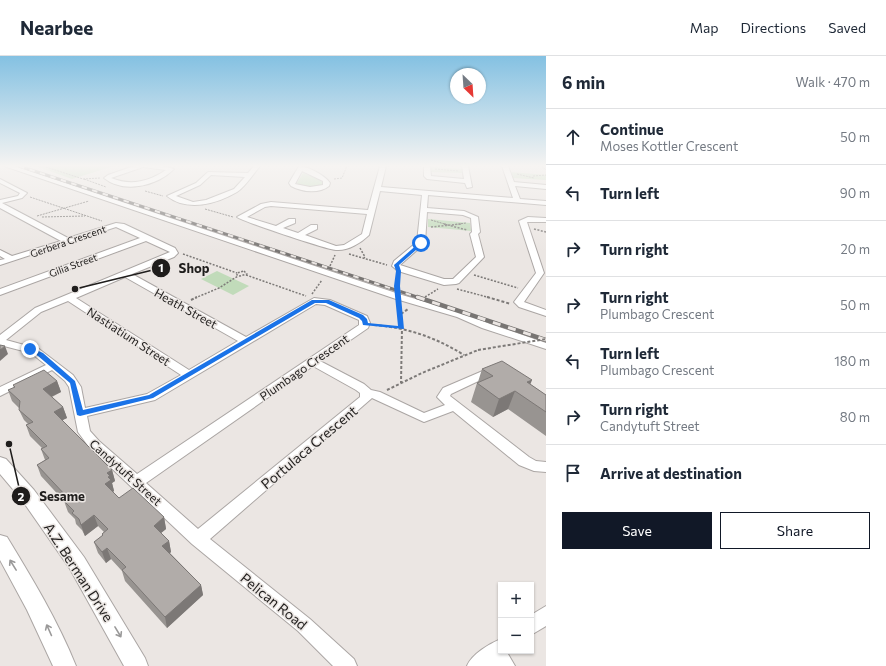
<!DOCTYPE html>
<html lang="en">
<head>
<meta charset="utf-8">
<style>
	:root { --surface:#fff; --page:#f2f2f3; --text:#1f2937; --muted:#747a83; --line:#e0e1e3; --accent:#111827 }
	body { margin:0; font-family:Commissioner,sans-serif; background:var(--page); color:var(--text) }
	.controls { position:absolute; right:12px; bottom:12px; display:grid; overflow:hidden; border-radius:0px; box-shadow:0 1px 3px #0004 }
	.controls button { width:36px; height:36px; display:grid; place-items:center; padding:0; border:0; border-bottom:1px solid var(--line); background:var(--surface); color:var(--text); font:20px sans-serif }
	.compass { position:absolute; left:450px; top:12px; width:36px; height:36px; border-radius:50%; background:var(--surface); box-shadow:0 1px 3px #0004; rotate:155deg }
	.stop { position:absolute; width:12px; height:12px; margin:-9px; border:3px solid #1a73e8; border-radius:50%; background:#fff }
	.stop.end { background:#1a73e8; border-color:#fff; box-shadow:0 1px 4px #0008 }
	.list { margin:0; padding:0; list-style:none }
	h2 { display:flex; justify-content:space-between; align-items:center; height:52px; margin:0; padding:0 16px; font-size:17px }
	h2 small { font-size:13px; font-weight:400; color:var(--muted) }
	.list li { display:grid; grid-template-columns:26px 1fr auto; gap:12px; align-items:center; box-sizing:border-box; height:56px; padding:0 16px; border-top:1px solid var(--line) }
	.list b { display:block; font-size:15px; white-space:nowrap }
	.list p { margin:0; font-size:13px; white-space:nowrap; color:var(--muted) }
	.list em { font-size:13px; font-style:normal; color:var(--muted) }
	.actions { display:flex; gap:8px; padding:12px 16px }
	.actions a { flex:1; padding:9px 0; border:1px solid var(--accent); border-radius:0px; text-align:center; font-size:14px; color:var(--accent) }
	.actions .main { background:var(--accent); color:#fff }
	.icon { flex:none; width:22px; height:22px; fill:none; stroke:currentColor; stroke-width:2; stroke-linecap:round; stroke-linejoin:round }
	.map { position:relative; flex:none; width:546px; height:610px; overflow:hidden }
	header { display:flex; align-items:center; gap:24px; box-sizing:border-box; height:56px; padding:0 20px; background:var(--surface); border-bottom:1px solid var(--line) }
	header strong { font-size:19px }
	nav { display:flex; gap:22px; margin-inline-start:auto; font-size:14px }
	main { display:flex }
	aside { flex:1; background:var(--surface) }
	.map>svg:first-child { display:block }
	.green { fill:#c1dbba }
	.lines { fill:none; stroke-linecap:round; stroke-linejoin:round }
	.minor-casing { stroke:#aba6a4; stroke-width:2 }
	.major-casing { stroke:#aba6a4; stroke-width:2 }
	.path-far2 { stroke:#7d7a78; stroke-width:1; stroke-dasharray:2 1; stroke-linecap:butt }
	.path-far1 { stroke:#7d7a78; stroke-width:1.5; stroke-dasharray:2 1.5; stroke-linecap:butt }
	.path { stroke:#7d7a78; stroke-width:2; stroke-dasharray:3 2; stroke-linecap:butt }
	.minor { fill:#fff; fill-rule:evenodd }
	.major { fill:#fff; fill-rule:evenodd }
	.rail-far1-casing { stroke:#787573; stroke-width:3 }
	.rail-casing { stroke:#787573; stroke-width:4.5 }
	.rail-far1 { stroke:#ebe6e3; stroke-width:2; stroke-dasharray:5.5; stroke-linecap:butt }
	.rail { stroke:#ebe6e3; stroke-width:3; stroke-dasharray:8; stroke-linecap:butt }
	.path-bridge { stroke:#7d7a78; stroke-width:2; stroke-dasharray:3 2; stroke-linecap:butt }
	.wall { fill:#989491 }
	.shaded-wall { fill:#7c7876 }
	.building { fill:#b1aca9; stroke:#7c7876 }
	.oneway { stroke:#9a9999 }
	.route { fill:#1a73e8 }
	.labels { text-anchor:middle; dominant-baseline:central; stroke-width:3; stroke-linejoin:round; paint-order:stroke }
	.far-street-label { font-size:10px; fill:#1f1d1c; stroke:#ebe6e3 }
	.street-label { font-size:12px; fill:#1f1d1c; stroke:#ebe6e3 }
	.near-street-label { font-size:14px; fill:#1f1d1c; stroke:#ebe6e3 }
	.leader { fill:none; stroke:#1f1d1c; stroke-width:1.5 }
	.callout-dot { fill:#1f1d1c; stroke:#ebe6e3; stroke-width:1.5 }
	.mark-label { font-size:12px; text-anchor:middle; font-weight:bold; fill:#fff }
	.callout-label { font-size:13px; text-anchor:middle; font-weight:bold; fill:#1f1d1c; stroke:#ebe6e3; stroke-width:3; stroke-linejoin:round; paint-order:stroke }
</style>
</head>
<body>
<header>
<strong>Nearbee</strong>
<nav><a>Map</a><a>Directions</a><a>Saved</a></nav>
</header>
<main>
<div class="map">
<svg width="546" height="610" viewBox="0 0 546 610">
	<rect width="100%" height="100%" fill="#ebe6e3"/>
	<g class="green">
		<polygon points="36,110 114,110 72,123"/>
		<polygon points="429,111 462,113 463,117 429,116"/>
		<polygon points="511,116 546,119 546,124 513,122"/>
		<polygon points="303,117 320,124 323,127 322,129 313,131 298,129 297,127"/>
		<polygon points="428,163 470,167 471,175 428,171"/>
		<polygon points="217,215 249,230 233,239 201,223"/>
	</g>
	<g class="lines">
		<defs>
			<g id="minor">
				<polygon points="4,110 14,110 402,239 463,257 490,268 546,287 546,293 482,272 457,261 396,243"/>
				<path d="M134,110H163L174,113C157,130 124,138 104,122L108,119ZM143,111L166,114C148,126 131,130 111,122Z"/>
				<path d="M254,110H260C254,117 245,131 237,136C217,148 187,156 167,140L196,127L208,116L248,117ZM211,119L245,121L234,133L206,144L193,146L176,140L200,129Z"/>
				<path d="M299,110C306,110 325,119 330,127L329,130C319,138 302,136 291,130L289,127ZM302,115L323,125V129L310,131L295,128Z"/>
				<path d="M380,110H386L381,131L513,142L502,110H508L514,126L546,129V133L515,130L520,143L546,145V149L428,139L427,152L464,155L478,161L480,176L478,178L484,201L459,227L456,228L444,229L398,215L392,210L394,205L417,186L422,139L380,135L369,179C361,187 348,195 336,194C328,194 242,165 237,161L261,148L271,146L368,154ZM271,150L367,158L362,178L344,189L336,190L305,179L317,173V169H311L298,177L283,172L295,167V163H289L276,170L247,161L265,151ZM427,156L463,159L471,162L472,176L470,178L476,201L453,223H444L400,209L425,187Z"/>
				<polygon points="424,110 430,110 431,120 464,123 462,110 468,110 472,131 467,132 465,127 427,123 424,120"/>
				<polygon points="546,110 546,113 543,111 543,110"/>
				<path d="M0,123L27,137L22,142L2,147L68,182L116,167L124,168L175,192L178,197L174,201L132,218L246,281L314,242L330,244L367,260L370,267L368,272L320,305L364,328L371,334L380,336L424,357L445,349L437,341L443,332L485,314H498L500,316L498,318L491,319L451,338L450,340L529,401L536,405L546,406V416L534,415L519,409L453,355L424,366L372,342L210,483L310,563L354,603L357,610H333L298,575L192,488L89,391L78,376L69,331L65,325L52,314L0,340V331L46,309L31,297L0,289V279L35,252L170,196L146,185L0,239V233L140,182L116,171L0,209V204L5,203L0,200V194L12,200L61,185L0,152V144L18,140L20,137L0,127ZM125,221L238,285L189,314L76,242ZM68,245L181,319L147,338L85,352L81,331L73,319L39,293L6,284L41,256ZM316,248L325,249L359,264V269L137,418L99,385L90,375L87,360L155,344ZM313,310L356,334L360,337V341L198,473L146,427Z"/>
				<polygon points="528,161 546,162 546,166 527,166 544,217 524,246 546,254 546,260 519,251 514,246 536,217 519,165"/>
				<polygon points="546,550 546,570 531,579 531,559"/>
				<path d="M501,583V595H509L508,598L515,610H467C472,598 489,588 501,583Z"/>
			</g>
			<g id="major">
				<polygon points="0,401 6,403 34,434 84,501 145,602 148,610 124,610 70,513 22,444 0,418"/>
				<path d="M0,479L7,481C32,522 58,565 76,610H53L27,554L0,504Z"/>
			</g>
		</defs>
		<use href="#minor" class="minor-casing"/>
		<use href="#major" class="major-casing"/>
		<g class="path-far2">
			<polyline points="43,110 83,123 100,122"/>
			<polyline points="435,113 459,115"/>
			<polyline points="517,118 534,122"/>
			<polyline points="533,120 546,119"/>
			<polyline points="84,123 106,131"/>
			<polyline points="334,123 342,122 347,110"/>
			<polyline points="145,135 163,140"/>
			<polyline points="30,141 102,165"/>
			<polyline points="205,153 233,161"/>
			<polyline points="37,160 89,145"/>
			<polyline points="42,161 85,160"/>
			<polyline points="431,164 448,169"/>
			<polyline points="452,169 466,167"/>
		</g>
		<g class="path-far1">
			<polyline points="444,168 467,174"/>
			<polyline points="431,171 461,168"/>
			<polyline points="534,173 546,176"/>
			<polyline points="360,192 365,201 364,202"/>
			<polyline points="183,198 237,217"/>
			<polyline points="349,198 387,209"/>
			<polyline points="330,210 335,199"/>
			<polygon points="244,215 247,218 240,220 237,219 237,217"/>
			<polyline points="246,219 306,240"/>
			<polyline points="474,219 518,232"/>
			<polyline points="398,221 398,232"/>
			<polyline points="457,233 491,242"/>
			<polyline points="312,238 322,224"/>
			<polyline points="425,241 438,233"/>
			<polyline points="195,242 219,232 238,220"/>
		</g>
		<g class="path">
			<polyline points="487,241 511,248"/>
			<polyline points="191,244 197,241"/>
			<polyline points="400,250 402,272 401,327"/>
			<polyline points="401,258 408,253"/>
			<path d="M374,269C408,272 435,281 464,299"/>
			<polyline points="387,334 422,317 478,294"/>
		</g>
		<use href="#minor" class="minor"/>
		<use href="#major" class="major"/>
		<defs>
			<polyline id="rail-far1" points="19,110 420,242"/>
			<polyline id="rail" points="417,241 546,284"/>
		</defs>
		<use href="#rail-far1" class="rail-far1-casing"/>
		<use href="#rail" class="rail-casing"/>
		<use href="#rail-far1" class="rail-far1"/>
		<use href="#rail" class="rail"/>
		<polyline class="path-bridge" points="478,294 546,283"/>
	</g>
	<g class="wall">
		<polygon points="482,313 530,328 546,339 546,380 508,353 493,361 471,346 477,327 478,326"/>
		<polygon points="57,325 61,336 52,341 63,351 67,362 62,364 112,414 115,425 112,427 114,435 113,436 119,442 164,461 166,473 161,477 169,485 171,496 170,497 201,529 203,539 167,572 125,525 122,515 111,503 106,507 98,497 94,486 102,480 102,478 104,476 98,470 85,480 82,474 76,468 75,463 68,456 64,445 41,420 37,409 45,404 41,393 42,392 30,380 26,369 28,368 24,364 19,354 19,352 12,345 8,334 14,332 13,329"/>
	</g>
	<g class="shaded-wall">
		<polygon points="5,290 8,298 0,305 0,294"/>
		<polygon points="532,324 525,342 527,326"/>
		<polygon points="57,325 61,336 46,343 43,333"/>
		<polygon points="515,335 508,353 493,361 499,343"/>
		<polygon points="63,351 67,362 57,367 54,356"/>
		<polygon points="112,414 115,425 112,427 114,435 108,439 105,428 107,417"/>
		<polygon points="94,459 98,470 85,480 81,469"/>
		<polygon points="164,461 166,473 156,481 154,470"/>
		<polygon points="169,485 171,496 165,501 162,490"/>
		<polygon points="107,492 111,503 106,507 102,496"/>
		<polygon points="201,529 203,539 167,572 165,561"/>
	</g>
	<g class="building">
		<polygon points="0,289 5,290 0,294"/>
		<polygon points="502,305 532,324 527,326 546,339 546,356 515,335 499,343 477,327 493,320 482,313"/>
		<polygon points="44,314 57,325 43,333 63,351 54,356 112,414 107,417 110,420 108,421 111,424 105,428 119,442 133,432 164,461 154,470 169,485 162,490 201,529 165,561 122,514 126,511 107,492 102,496 94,486 103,479 102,478 108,473 94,459 81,469 79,463 72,457 74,455 64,445 68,442 37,409 49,402 41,393 47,390 26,369 33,366 19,354 20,345 8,334 15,331 13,329"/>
	</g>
	<defs><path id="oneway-shaft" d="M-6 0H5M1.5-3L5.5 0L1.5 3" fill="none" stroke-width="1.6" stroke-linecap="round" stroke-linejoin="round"/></defs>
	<g class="oneway">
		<use href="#oneway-shaft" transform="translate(13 509) rotate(-122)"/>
		<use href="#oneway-shaft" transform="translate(49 574) rotate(-114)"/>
		<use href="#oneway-shaft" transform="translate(118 576) rotate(59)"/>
	</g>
	<linearGradient id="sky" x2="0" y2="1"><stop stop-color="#84c1e2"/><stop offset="0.56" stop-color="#f6f4f2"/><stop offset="1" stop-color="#f6f4f2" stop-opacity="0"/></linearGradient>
	<rect width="546" height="196" fill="url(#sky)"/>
	<polygon class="route" points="420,186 424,187 399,209 401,215 400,230 404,273 363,269 362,265 359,262 326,247 315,247 153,342 80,360 77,359 70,327 38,300 27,293 32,292 43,297 75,325 83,354 149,339 312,244 329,244 363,259 367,263 368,267 398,270 394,230 396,215 394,209"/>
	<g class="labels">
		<g class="far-street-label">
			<text transform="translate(68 185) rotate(-19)">Gerbera Crescent</text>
			<text transform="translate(73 209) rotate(-20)">Gilia Street</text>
		</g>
		<g class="street-label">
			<text transform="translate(186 252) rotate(29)">Heath Street</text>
			<text transform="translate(129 280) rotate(33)">Nastiatium Street</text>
			<text transform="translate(304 311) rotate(-35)">Plumbago Crescent</text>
			<text transform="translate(126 416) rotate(42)">Candytuft Street</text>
		</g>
		<g class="near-street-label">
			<text transform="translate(309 391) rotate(-40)">Portulaca Crescent</text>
			<text transform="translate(79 516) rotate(57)">A.Z. Berman Drive</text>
			<text transform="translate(274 545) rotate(39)">Pelican Road</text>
		</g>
	</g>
	<path class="leader" d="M75 233L161 212M9 388L21 440"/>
	<g class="callout-dot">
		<circle cx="75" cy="233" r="4"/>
		<circle cx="9" cy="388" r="4"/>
		<circle cx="161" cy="212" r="10"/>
		<circle cx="21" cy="440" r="10"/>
	</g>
	<g class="mark-label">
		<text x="161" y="216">1</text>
		<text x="21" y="445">2</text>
	</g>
	<g class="callout-label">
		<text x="194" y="217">Shop</text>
		<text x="62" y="445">Sesame</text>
	</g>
</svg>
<div class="controls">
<button>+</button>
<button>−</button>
</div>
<svg class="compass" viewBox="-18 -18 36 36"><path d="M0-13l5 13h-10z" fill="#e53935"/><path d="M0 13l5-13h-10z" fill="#747a83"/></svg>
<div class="stop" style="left:421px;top:187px"></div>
<div class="stop end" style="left:30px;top:293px"></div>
</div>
<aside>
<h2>6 min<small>Walk · 470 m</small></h2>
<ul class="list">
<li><svg class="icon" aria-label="ahead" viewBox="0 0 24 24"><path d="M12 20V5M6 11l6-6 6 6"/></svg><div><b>Continue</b><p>Moses Kottler Crescent</p></div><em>50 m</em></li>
<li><svg class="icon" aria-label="left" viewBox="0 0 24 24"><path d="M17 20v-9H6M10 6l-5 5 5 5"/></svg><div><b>Turn left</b></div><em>90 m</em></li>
<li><svg class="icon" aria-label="right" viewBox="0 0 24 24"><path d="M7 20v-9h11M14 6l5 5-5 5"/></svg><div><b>Turn right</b></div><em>20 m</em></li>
<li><svg class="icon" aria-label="right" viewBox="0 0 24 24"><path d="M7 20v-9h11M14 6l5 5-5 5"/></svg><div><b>Turn right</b><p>Plumbago Crescent</p></div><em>50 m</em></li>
<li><svg class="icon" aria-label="left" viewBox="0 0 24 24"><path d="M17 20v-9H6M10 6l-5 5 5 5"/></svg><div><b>Turn left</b><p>Plumbago Crescent</p></div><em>180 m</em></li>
<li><svg class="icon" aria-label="right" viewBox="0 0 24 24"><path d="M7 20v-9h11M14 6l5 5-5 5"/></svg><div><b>Turn right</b><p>Candytuft Street</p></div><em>80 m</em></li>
<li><svg class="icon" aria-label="arrive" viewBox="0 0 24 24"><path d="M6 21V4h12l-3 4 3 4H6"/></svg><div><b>Arrive at destination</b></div></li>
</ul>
<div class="actions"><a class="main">Save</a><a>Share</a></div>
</aside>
</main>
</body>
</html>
